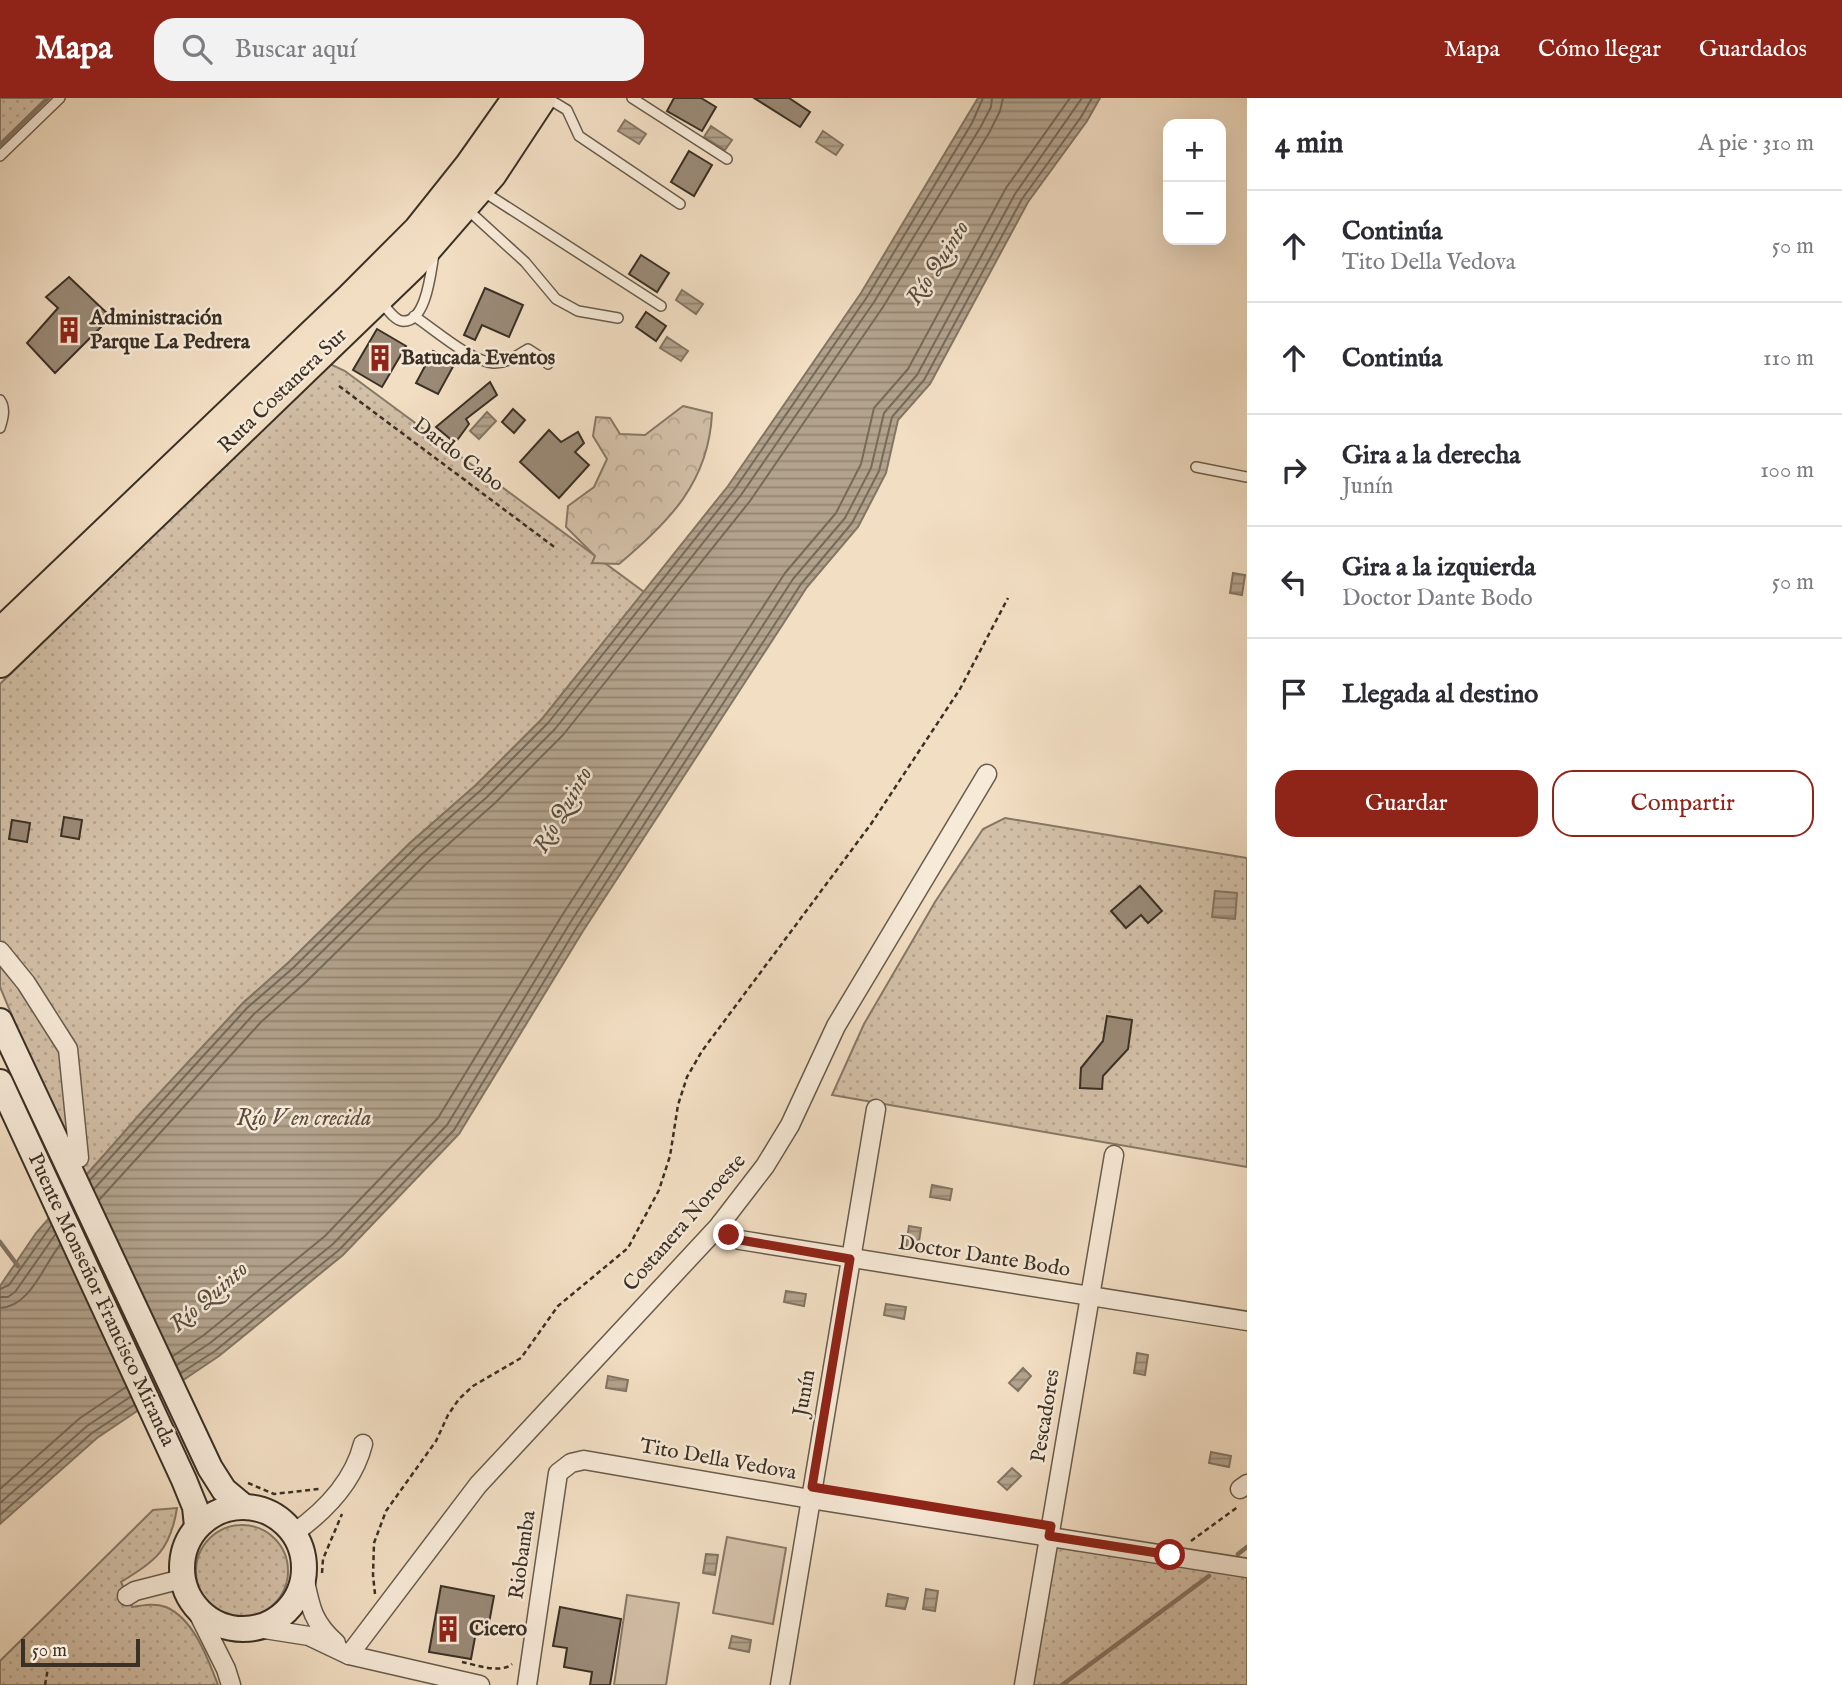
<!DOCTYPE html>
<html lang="es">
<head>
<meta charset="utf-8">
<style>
	:root { --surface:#fff; --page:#f2f2f3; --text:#2b2b33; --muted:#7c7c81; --line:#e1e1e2; --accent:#8f2418 }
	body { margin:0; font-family:"IM FELL English",serif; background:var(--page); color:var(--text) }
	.controls { position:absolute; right:21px; top:21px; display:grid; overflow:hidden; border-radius:14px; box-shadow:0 7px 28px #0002 }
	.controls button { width:63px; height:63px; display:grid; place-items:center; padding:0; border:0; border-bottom:2px solid var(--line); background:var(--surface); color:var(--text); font:35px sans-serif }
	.scale { position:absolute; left:21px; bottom:18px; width:119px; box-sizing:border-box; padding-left:7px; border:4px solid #3a3025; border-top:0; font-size:19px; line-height:24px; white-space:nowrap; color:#3a3025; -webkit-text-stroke:5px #f7ead8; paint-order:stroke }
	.stop { position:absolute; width:21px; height:21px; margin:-16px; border:5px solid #8f2418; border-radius:50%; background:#fff }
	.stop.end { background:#8f2418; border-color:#fff; box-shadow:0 2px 7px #0008 }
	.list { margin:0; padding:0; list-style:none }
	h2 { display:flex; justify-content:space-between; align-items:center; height:91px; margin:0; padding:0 28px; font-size:30px }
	h2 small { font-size:23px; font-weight:400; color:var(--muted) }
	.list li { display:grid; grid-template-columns:46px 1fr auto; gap:21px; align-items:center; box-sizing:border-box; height:112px; padding:0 28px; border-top:2px solid var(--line) }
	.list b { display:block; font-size:26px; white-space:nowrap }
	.list p { margin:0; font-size:23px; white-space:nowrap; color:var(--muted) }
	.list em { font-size:23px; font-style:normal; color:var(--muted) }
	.actions { display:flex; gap:14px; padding:21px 28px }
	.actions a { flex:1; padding:16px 0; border:2px solid var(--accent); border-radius:21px; text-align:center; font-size:24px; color:var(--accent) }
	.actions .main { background:var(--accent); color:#fff }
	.icon { flex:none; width:38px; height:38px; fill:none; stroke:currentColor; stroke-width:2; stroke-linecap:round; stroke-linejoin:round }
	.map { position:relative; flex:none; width:1247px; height:1587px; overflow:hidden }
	header { display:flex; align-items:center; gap:42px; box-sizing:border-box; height:98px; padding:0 35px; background:var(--accent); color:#fff }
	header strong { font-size:33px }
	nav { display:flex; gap:38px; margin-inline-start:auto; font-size:24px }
	.search { width:490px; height:63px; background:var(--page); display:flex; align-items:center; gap:18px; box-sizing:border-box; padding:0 24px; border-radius:21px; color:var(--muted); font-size:26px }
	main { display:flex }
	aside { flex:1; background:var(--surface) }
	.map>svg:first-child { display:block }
	.grass { fill:url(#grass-dots); stroke:#867866; stroke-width:2 }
	.forest { fill:url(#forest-crowns); stroke:#867866; stroke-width:2 }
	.garden { fill:#d3c0a8; stroke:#867866; stroke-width:2 }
	.water { fill:url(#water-rules); stroke:#837563; stroke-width:2 }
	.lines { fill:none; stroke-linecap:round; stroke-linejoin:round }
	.shore { stroke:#766a59; stroke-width:2 }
	.stream { stroke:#837563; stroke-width:4.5 }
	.building { fill:#9a8a77; stroke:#3a3025; stroke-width:2 }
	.lane-casing { stroke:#685c4c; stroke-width:12 }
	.street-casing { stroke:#685c4c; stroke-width:21 }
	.secondary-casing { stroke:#3a3025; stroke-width:28 }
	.primary-casing { stroke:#3a3025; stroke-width:32 }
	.path { stroke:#3a3025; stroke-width:2.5; stroke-dasharray:5 3.5; stroke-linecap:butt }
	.lane { stroke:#f7ead8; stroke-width:9 }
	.street { stroke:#f7ead8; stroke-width:18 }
	.secondary { stroke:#f7ead8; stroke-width:24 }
	.primary { stroke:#f2dec3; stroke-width:28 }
	.route { stroke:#8f2418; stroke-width:9 }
	.labels { text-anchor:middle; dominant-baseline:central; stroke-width:5; stroke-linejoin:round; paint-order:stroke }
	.poi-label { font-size:21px; font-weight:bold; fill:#3a3025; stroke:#f7ead8; text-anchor:start }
	.street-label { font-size:21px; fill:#3a3025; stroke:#f7ead8 }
	.water-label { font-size:23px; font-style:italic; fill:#584d3f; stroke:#f7ead8 }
</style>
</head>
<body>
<header>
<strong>Mapa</strong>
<div class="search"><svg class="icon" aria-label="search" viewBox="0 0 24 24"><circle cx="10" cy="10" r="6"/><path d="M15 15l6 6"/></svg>Buscar aquí</div>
<nav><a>Mapa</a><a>Cómo llegar</a><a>Guardados</a></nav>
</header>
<main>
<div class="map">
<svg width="1247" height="1587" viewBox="0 0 1247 1587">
	<defs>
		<pattern id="grass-dots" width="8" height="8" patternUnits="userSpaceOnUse" patternTransform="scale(1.75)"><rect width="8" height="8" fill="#d3c0a8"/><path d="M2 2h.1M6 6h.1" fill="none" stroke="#b6a590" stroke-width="1.8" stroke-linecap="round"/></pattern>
		<pattern id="forest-crowns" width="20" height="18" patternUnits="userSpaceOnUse" patternTransform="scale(1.75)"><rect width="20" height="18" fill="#d3c0a8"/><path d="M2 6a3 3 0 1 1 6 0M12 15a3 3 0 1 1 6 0" fill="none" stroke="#b6a590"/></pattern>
		<pattern id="water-rules" width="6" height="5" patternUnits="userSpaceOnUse" patternTransform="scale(1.75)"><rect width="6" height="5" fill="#b3a38d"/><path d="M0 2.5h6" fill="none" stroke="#938573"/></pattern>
	</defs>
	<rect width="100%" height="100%" fill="#f2dec3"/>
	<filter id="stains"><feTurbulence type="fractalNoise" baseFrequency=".00286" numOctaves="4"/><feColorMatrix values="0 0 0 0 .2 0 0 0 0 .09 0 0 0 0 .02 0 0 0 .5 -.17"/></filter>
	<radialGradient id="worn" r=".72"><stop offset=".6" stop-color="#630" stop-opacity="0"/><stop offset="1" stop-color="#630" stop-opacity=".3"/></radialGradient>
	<g class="grass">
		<polygon points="0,0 48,0 0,47"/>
		<polygon points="330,266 345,273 644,494 542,621 476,687 410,745 288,865 243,905 84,1079 28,956 0,889 0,586"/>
		<polygon points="1005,720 1247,760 1247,1069 832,997 864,926 935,804 983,731"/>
		<path d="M177,1410C170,1453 156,1462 121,1484L132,1509C144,1507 155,1505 166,1509C194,1521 208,1561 218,1587H0V1563L3,1560L153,1412Z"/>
		<circle cx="242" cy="1473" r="46"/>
		<polygon points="1055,1449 1247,1479 1247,1587 1031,1587"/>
	</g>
	<path class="forest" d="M683,308L712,315C709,384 669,424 619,466L592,465L595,458L566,429L568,408L594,389L607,361L593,338L596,319L610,320L620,336L645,337Z"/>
	<g class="garden">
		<polygon points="727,1439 786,1450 773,1526 713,1515"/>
		<polygon points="627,1497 679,1505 666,1587 614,1587"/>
	</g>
	<g class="water">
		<polygon points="978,0 1100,0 1087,23 1028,104 930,286 898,322 886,375 858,429 807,489 583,833 459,1036 343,1157 219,1258 97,1340 0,1426 0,1188 36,1135 139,1017 243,905 288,865 410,745 476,687 542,621 728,388 861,195"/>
		<polygon points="625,22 646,36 639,46 618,33"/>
		<polygon points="711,28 732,42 725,52 704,39"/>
		<polygon points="823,33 843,47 836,57 816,44"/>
		<polygon points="682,192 703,206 696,216 676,202"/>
		<polygon points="667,239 688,253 681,263 660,250"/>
		<polygon points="487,314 496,323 479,341 470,333"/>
		<polygon points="1233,475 1245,477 1242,497 1230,495"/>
		<polygon points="1215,793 1237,795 1235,821 1212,819"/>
		<polygon points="932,1087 952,1091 950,1102 930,1099"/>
		<polygon points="909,1128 921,1130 918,1150 906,1148"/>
		<polygon points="786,1193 806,1196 804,1208 784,1204"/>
		<polygon points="886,1206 906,1209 904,1221 884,1217"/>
		<polygon points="1137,1255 1148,1257 1145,1277 1134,1275"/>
		<polygon points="1023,1270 1031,1278 1018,1293 1009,1285"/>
		<polygon points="608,1278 628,1282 626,1293 606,1290"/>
		<polygon points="1211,1354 1231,1358 1229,1369 1209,1365"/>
		<polygon points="1012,1370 1021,1378 1007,1392 998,1384"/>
		<polygon points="706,1456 718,1457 715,1477 703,1475"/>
		<polygon points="926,1491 938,1493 935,1513 923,1511"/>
		<polygon points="888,1496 908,1500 905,1511 886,1508"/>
		<polygon points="732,1538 751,1542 749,1554 729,1550"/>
	</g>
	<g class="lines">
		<g class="shore">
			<polyline points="90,1082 247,910 293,870 415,750 481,692 548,625 734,392 867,199 972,25 983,0"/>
			<polyline points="94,1091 254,916 299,876 421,757 487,699 555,631 741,397 874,204 980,30 991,9 992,0"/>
			<polyline points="99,1102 261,924 306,884 428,764 494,706 563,637 750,403 883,209 989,35 1000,13 1003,0"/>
			<polyline points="0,1191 9,1187 51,1128"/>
			<polyline points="0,1199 8,1199 15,1194 55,1137"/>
			<path d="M0,1210C30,1209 43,1168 60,1147"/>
			<polyline points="173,1258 204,1237 325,1138 438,1020 561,819 785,475 836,415 861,366 874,310 908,271 1006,90 1070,0"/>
			<polyline points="177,1267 210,1245 333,1146 447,1027 570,825 793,481 845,420 871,370 884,315 917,277 1015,96 1082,0"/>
			<polyline points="181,1275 215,1253 339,1152 454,1032 577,829 801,486 852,425 879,373 892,319 924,282 1022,101 1081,19 1092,0"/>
			<polyline points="0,1391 80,1320 126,1289"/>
			<polyline points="0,1405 87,1328 130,1299"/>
			<polyline points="0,1417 92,1335 134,1307"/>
		</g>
		<g class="stream">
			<polyline points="0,47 48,0"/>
			<polyline points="0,1144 18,1168"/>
			<polyline points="1238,1456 1247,1449"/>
			<polyline points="1062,1587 1209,1478"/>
		</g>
	</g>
	<g class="building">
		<polygon points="674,0 701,0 716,9 702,33 667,13"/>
		<polygon points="754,0 789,0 810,14 800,29"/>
		<polygon points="689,53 712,67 694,98 671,84"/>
		<polygon points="641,157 669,175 657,194 629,176"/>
		<polygon points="69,179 111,219 55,275 27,245 58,210 46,199"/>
		<polygon points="485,190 523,207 509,239 482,227 475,242 464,237"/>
		<polygon points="646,214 666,228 656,243 636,229"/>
		<polygon points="377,231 406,248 382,289 353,272"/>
		<polygon points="433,253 455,265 438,296 416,285"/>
		<polygon points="490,284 497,297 466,321 469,326 455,345 436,329"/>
		<polygon points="513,311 525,322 514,335 502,324"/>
		<polygon points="549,332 561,344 578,334 584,345 575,354 589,367 559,400 520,364"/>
		<polygon points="64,719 82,722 79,741 61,738"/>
		<polygon points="12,722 30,725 27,744 9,741"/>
		<polygon points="1140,788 1162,813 1148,825 1141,817 1126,830 1111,813"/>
		<polygon points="1107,918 1132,922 1128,951 1103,978 1102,991 1080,990 1081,970 1103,943"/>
		<polygon points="441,1488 494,1498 489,1525 478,1523 471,1561 429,1554"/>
		<polygon points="560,1509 621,1521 610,1587 590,1587 592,1574 564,1569 567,1550 553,1548"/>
	</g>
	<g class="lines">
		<defs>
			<g id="lane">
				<polyline points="547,0 567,12 579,38 680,106"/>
				<polyline points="632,0 727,61"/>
				<polyline points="0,58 60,0"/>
				<polyline points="484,94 661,208"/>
				<polyline points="468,112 525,164 556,201 578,213 618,220"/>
				<path d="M381,204C387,210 394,222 402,223C427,226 431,171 434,156"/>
				<path d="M414,218C434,231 470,263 493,265C506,266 518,257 528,251L545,262L548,266"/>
				<path d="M0,302C6,310 3,321 0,330"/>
				<polyline points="1196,369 1247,379"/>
			</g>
			<g id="street">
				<polyline points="0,853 26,885 68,951 79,1060"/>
				<polyline points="721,1125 729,1137 740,1142 1247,1223"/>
				<polyline points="1240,1391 1247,1386"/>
				<path d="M294,1435C325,1413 353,1385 363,1346"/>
				<path d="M304,1478C310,1508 312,1524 336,1545"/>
				<polyline points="127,1498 135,1493 182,1481"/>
				<polyline points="196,1511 226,1571 231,1587"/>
				<polyline points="258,1530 309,1538 349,1557 480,1587"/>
				<polyline points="349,1557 478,1387 718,1129 765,1068 790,1027 836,928 987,676"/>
				<polyline points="527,1587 558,1375 571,1365 584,1362 810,1401 1247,1470"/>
				<polyline points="780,1587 876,1011"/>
				<polyline points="1024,1587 1114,1057"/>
			</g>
			<g id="secondary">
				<polyline points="0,923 210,1370 224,1392 242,1407"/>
				<polyline points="0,984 184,1382 195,1409 197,1428"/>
				<circle cx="243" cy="1470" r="61"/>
			</g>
			<g id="primary">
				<polyline points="0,535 350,200 418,132 469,68 517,0"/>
				<polyline points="0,565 413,167 492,76 542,0"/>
			</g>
		</defs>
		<use href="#lane" class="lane-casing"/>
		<use href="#street" class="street-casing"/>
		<use href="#secondary" class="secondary-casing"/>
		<use href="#primary" class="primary-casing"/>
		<g class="path">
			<polyline points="339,288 557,451"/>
			<polyline points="248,1385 274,1396 319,1391"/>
			<polyline points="1191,1443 1239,1408"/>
			<polyline points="322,1475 323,1461 342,1416"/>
			<polyline points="375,1496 373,1477 374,1445 386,1413 436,1343 448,1317 459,1301 473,1288 521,1260 558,1208 628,1150 659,1092 670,1058 678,1007 687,979 702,953 871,726 960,591 1008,500"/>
			<path d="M462,1564C477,1567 500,1576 512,1566"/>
			<polyline points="45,1587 48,1570"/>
		</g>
		<use href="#lane" class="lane"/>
		<use href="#street" class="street"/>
		<use href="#secondary" class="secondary"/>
		<use href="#primary" class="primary"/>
	</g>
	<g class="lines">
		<polyline class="route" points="729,1137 740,1142 850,1161 812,1389 1051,1428 1049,1438 1170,1457"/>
	</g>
	<defs>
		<symbol id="building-bare" viewBox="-9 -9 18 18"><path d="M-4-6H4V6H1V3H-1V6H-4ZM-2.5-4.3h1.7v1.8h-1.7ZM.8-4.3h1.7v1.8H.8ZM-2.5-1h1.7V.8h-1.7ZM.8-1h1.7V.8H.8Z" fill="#8f2418" stroke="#f7ead8" stroke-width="2.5" paint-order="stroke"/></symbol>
	</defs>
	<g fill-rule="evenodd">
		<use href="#building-bare" x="50" y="213" width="38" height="38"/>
		<use href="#building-bare" x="361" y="241" width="38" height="38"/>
		<use href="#building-bare" x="429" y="1512" width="38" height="38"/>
	</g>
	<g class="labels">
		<g class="poi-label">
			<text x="90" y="220">Administración<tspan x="90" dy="24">Parque La Pedrera</tspan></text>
			<text x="401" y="260">Batucada Eventos</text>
			<text x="469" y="1531">Cicero</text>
		</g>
		<g class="street-label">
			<text transform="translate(283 293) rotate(-44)">Ruta Costanera Sur</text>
			<text transform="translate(458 357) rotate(37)">Dardo Cabo</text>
			<text transform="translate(685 1125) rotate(-49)">Costanera Noroeste</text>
			<text transform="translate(984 1159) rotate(9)">Doctor Dante Bodo</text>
			<text transform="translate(101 1202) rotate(65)">Puente Monseñor Francisco Miranda</text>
			<text transform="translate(805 1295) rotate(-80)">Junín</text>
			<text transform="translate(1046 1318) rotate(-81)">Pescadores</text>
			<text transform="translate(718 1362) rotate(10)">Tito Della Vedova</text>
			<text transform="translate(523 1457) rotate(-82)">Riobamba</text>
		</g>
		<g class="water-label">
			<text transform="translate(938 165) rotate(-57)">Río Quinto</text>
			<text transform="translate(563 712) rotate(-60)">Río Quinto</text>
			<text x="304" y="1020">Río V en crecida</text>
			<text transform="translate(209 1199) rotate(-41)">Río Quinto</text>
		</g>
	</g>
	<rect width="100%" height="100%" filter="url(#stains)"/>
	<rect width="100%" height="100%" fill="url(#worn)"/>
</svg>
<div class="controls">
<button>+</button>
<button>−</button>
</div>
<div class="scale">50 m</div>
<div class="stop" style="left:1170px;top:1457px"></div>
<div class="stop end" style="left:729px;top:1137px"></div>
</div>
<aside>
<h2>4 min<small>A pie · 310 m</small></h2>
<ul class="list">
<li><svg class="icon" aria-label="ahead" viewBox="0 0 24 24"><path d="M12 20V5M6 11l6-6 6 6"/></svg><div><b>Continúa</b><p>Tito Della Vedova</p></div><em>50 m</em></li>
<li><svg class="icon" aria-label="ahead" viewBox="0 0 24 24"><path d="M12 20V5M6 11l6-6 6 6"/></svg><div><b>Continúa</b></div><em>110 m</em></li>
<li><svg class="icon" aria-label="right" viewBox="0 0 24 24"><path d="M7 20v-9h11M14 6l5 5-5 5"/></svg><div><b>Gira a la derecha</b><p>Junín</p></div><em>100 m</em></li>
<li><svg class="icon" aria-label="left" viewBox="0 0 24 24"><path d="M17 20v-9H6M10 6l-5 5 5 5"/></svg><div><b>Gira a la izquierda</b><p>Doctor Dante Bodo</p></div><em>50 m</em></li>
<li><svg class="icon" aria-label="arrive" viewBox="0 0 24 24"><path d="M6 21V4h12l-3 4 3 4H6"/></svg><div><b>Llegada al destino</b></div></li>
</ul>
<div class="actions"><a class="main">Guardar</a><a>Compartir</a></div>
</aside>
</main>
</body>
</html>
